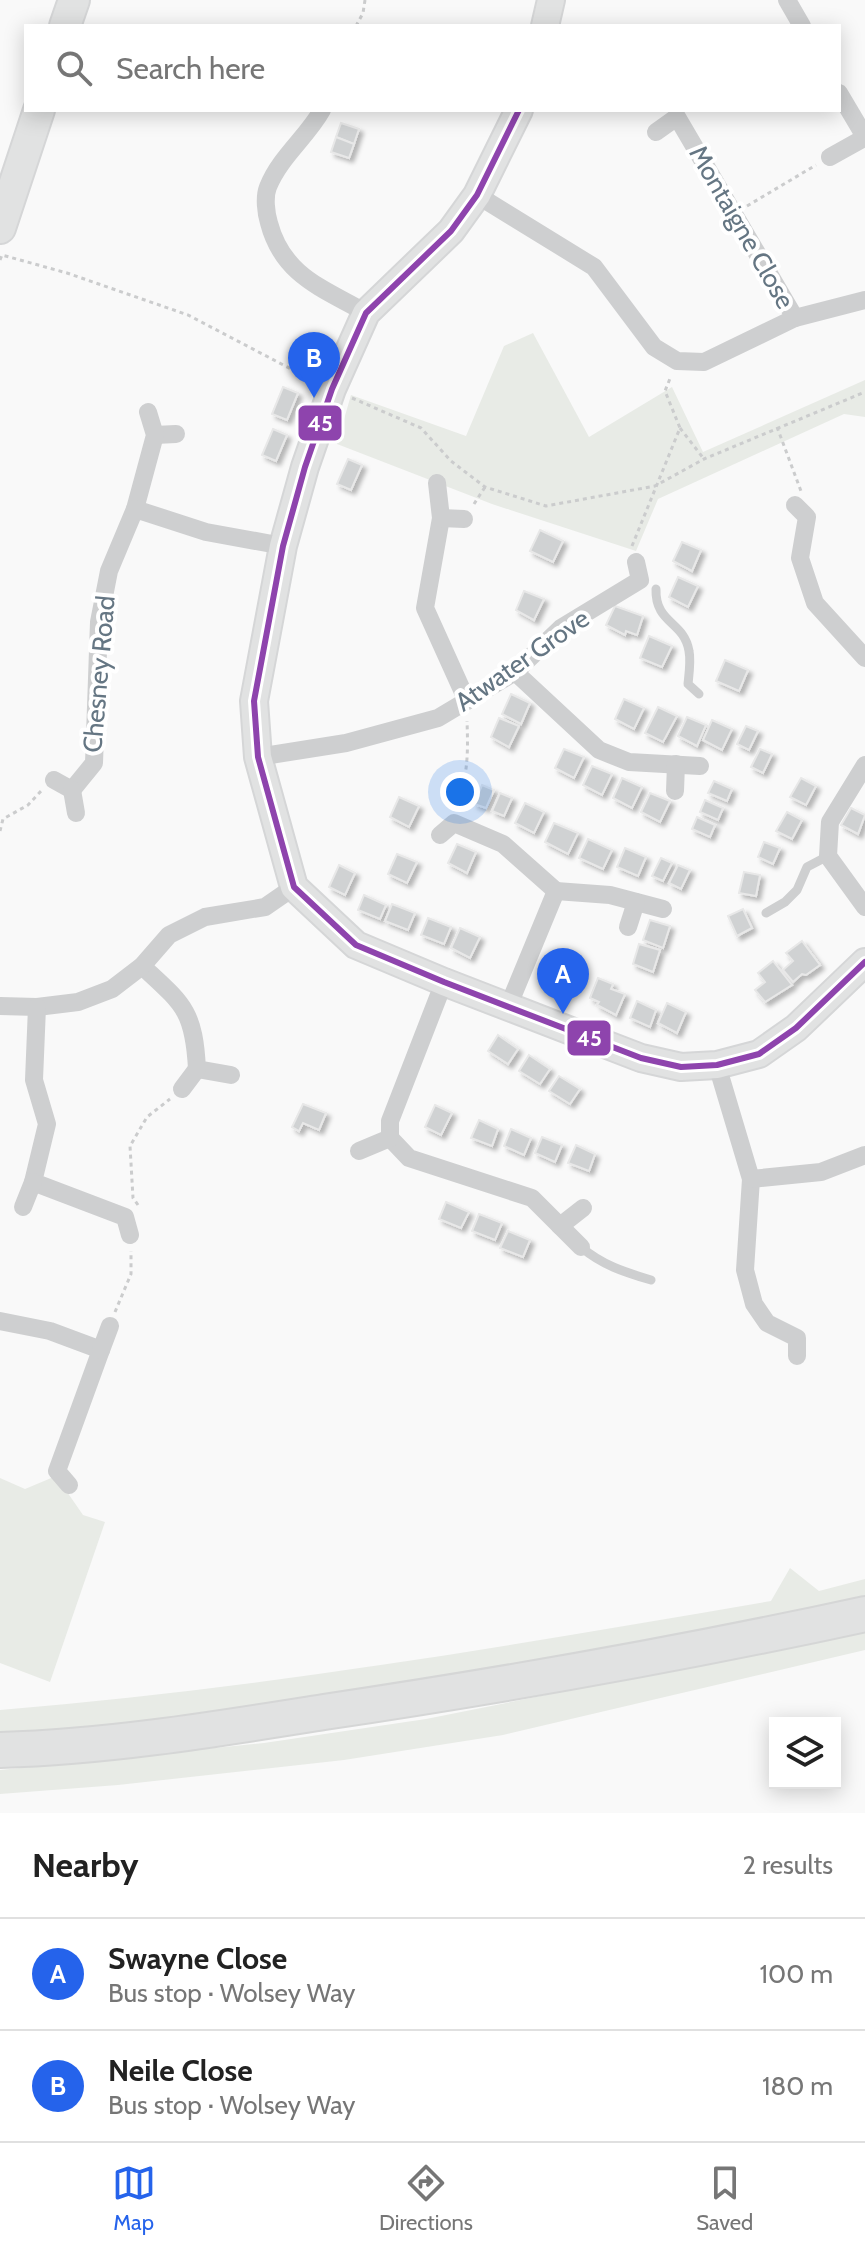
<!DOCTYPE html>
<html lang="en">
<head>
<meta charset="utf-8">
<style>
	:root { --surface:#fff; --page:#f6f6f6; --text:#222; --muted:#767676; --line:#e0e0e0; --accent:#2563eb }
	body { margin:0; font-family:Cabin,sans-serif; background:var(--page); color:var(--text) }
	.controls { position:absolute; right:24px; bottom:24px; display:grid; overflow:hidden; border-radius:0px; box-shadow:0 4px 20px #0003 }
	.controls button { width:72px; height:72px; display:grid; place-items:center; padding:0; border:0; border-bottom:2px solid var(--line); background:var(--surface); color:var(--text); font:40px sans-serif }
	.you { position:absolute; left:460px; top:792px; width:28px; height:28px; margin:-20px; border:6px solid #fff; border-radius:50%; background:#1a73e8; box-shadow:0 0 0 12px #1a73e833 }
	.badge { display:grid; place-items:center; width:52px; height:52px; border-radius:50%; background:var(--accent); color:#fff; font-size:26px; font-weight:700 }
	.pin { position:absolute; translate:-50% -66px; filter:drop-shadow(0 2px 4px #0008) }
	.pin::after { content:''; position:absolute; top:42px; width:28px; height:24px; background:inherit; clip-path:polygon(0 0,100% 0,50% 100%) }
	.list { margin:0; padding:0; list-style:none }
	h2 { display:flex; justify-content:space-between; align-items:center; height:104px; margin:0; padding:0 32px; font-size:34px }
	h2 small { font-size:26px; font-weight:400; color:var(--muted) }
	.list li { display:grid; grid-template-columns:52px 1fr auto; gap:24px; align-items:center; box-sizing:border-box; height:112px; padding:0 32px; border-top:2px solid var(--line) }
	.list b { display:block; font-size:30px; white-space:nowrap }
	.list p { margin:0; font-size:26px; white-space:nowrap; color:var(--muted) }
	.list em { font-size:26px; font-style:normal; color:var(--muted) }
	.icon { flex:none; width:44px; height:44px; fill:none; stroke:currentColor; stroke-width:2; stroke-linecap:round; stroke-linejoin:round }
	.map { position:relative; flex:none; width:865px; height:1813px; overflow:hidden }
	.search { position:absolute; background:var(--surface); box-shadow:0 4px 20px #0003; left:24px; right:24px; top:24px; height:88px; display:flex; align-items:center; gap:20px; box-sizing:border-box; padding:0 28px; border-radius:0px; color:var(--muted); font-size:30px }
	.sheet { height:328px; background:var(--surface) }
	nav { display:flex; justify-content:space-around; align-items:center; box-sizing:border-box; height:112px; border-top:2px solid var(--line); background:var(--surface); font-size:22px; color:var(--muted) }
	nav a { display:grid; justify-items:center; gap:4px }
	nav .on { color:var(--accent) }
	.map>svg:first-child { display:block }
	.green { fill:#e8ebe6 }
	.building { fill:#d0d2d3; stroke:#e8e8e8; stroke-width:2; filter:url(#shadow) }
	.lines { fill:none; stroke-linecap:round; stroke-linejoin:round }
	.secondary-casing { stroke:#d5d6d7; stroke-width:30 }
	.primary-casing { stroke:#d5d6d7; stroke-width:34 }
	.highway-casing { stroke:#d5d6d6; stroke-width:38 }
	.path { stroke:#cbcccd; stroke-width:3; stroke-dasharray:4 4; stroke-linecap:butt }
	.lane { stroke:#cecfd0; stroke-width:9 }
	.street { stroke:#cecfd0; stroke-width:18 }
	.secondary { stroke:#e1e2e2; stroke-width:26 }
	.primary { stroke:#e1e2e2; stroke-width:30 }
	.highway { stroke:#e1e2e2; stroke-width:34 }
	.bus-1-casing { stroke:#fff; stroke-width:12 }
	.bus-1 { stroke:#8e44ad; stroke-width:6 }
	.labels { text-anchor:middle; dominant-baseline:central; stroke-width:8; stroke-linejoin:round; paint-order:stroke }
	.street-label { font-size:26px; fill:#657683; stroke:#fff }
	.line-badge { stroke:#fff; stroke-width:3 }
	.badge-label { font-size:22px; text-anchor:middle; font-weight:bold; fill:#fff }
</style>
</head>
<body>
<div class="map">
<svg width="865" height="1813" viewBox="0 0 865 1813">
	<defs>
		<filter id="shadow"><feDropShadow dx="4" dy="4" stdDeviation="2" flood-color="#0004"/></filter>
	</defs>
	<rect width="100%" height="100%" fill="#f9f9f9"/>
	<g class="green">
		<polygon points="533,333 589,437 672,387 703,452 865,380 865,417 844,414 658,499 636,551 492,504 337,444 351,395 466,436 504,346"/>
		<polygon points="56,1476 83,1515 105,1522 50,1682 0,1663 0,1478 25,1489"/>
		<path d="M790,1568L819,1591L865,1579V1600C640,1646 414,1688 186,1717C124,1725 62,1730 0,1736V1710C259,1689 515,1645 771,1601Z"/>
		<polygon points="865,1631 865,1650 503,1735 344,1760 118,1785 0,1794 0,1770 264,1743 426,1719"/>
	</g>
	<g class="building">
		<polygon points="341,123 359,129 354,144 336,137"/>
		<polygon points="336,137 354,144 349,158 331,152"/>
		<polygon points="283,387 298,393 287,420 272,414"/>
		<polygon points="273,429 287,435 276,461 262,455"/>
		<polygon points="348,459 362,465 351,490 337,484"/>
		<polygon points="540,530 563,541 553,562 530,551"/>
		<polygon points="682,542 701,550 692,571 673,561"/>
		<polygon points="678,577 698,586 688,607 669,597"/>
		<polygon points="524,591 544,599 534,620 516,610"/>
		<polygon points="615,606 643,616 637,635 626,631 625,635 606,625"/>
		<polygon points="649,636 672,646 662,667 640,658"/>
		<polygon points="725,660 748,670 739,691 716,681"/>
		<polygon points="511,694 530,703 521,724 502,714"/>
		<polygon points="624,699 644,708 634,729 615,719"/>
		<polygon points="658,707 677,716 663,742 645,733"/>
		<polygon points="687,717 706,725 697,746 678,736"/>
		<polygon points="499,718 519,726 509,747 491,737"/>
		<polygon points="712,720 732,729 722,750 703,740"/>
		<polygon points="746,726 758,731 749,750 737,744"/>
		<polygon points="564,749 584,757 574,778 555,768"/>
		<polygon points="760,749 772,754 763,773 751,767"/>
		<polygon points="592,766 612,774 602,795 583,785"/>
		<polygon points="622,778 642,787 632,808 613,798"/>
		<polygon points="801,778 816,786 806,805 790,797"/>
		<polygon points="714,781 732,789 727,801 708,793"/>
		<polygon points="482,785 494,790 486,808 474,804"/>
		<polygon points="500,793 512,798 504,816 492,811"/>
		<polygon points="650,793 670,801 660,822 641,812"/>
		<polygon points="399,797 419,806 409,827 390,817"/>
		<polygon points="705,800 723,808 718,820 700,812"/>
		<polygon points="525,803 544,812 534,833 515,823"/>
		<polygon points="851,808 865,815 858,834 841,825"/>
		<polygon points="787,812 802,820 792,839 776,831"/>
		<polygon points="697,817 715,825 710,837 692,829"/>
		<polygon points="554,823 578,833 568,854 545,842"/>
		<polygon points="588,839 612,850 603,869 579,858"/>
		<polygon points="764,842 780,848 773,864 758,857"/>
		<polygon points="457,844 476,852 467,873 448,863"/>
		<polygon points="625,848 646,857 638,876 617,867"/>
		<polygon points="397,854 417,862 407,883 388,874"/>
		<polygon points="661,858 672,863 663,881 652,876"/>
		<polygon points="339,865 355,873 345,895 329,887"/>
		<polygon points="678,865 690,870 681,889 669,883"/>
		<polygon points="744,872 760,875 756,896 739,893"/>
		<polygon points="364,895 386,905 380,919 358,910"/>
		<polygon points="392,904 415,913 408,930 385,921"/>
		<polygon points="743,909 752,928 737,936 728,916"/>
		<polygon points="428,918 451,927 444,944 421,935"/>
		<polygon points="650,920 670,926 663,948 643,940"/>
		<polygon points="460,928 480,937 470,958 451,948"/>
		<polygon points="802,941 820,965 806,975 802,974 793,982 783,970 793,961 786,953"/>
		<polygon points="639,944 660,950 653,972 633,964"/>
		<polygon points="773,961 792,985 765,1002 755,990 765,982 758,973"/>
		<polygon points="598,978 613,984 611,989 625,994 616,1015 597,1005 599,1002 590,998"/>
		<polygon points="637,1001 656,1010 650,1027 630,1018"/>
		<polygon points="667,1003 686,1012 677,1033 658,1023"/>
		<polygon points="498,1035 518,1049 508,1064 488,1051"/>
		<polygon points="529,1055 550,1069 540,1084 519,1071"/>
		<polygon points="559,1076 580,1089 570,1104 549,1091"/>
		<polygon points="303,1104 326,1113 319,1130 303,1123 299,1131 292,1127"/>
		<polygon points="435,1105 452,1113 441,1135 425,1127"/>
		<polygon points="479,1120 498,1129 492,1146 471,1138"/>
		<polygon points="511,1129 531,1138 524,1155 504,1146"/>
		<polygon points="542,1137 562,1145 555,1162 535,1153"/>
		<polygon points="576,1145 595,1154 589,1171 568,1163"/>
		<polygon points="446,1202 469,1212 461,1228 439,1219"/>
		<polygon points="479,1214 502,1223 495,1240 472,1231"/>
		<polygon points="508,1231 530,1240 523,1257 500,1248"/>
	</g>
	<g class="lines">
		<defs>
			<g id="secondary">
				<polyline points="545,26 551,0"/>
				<polyline points="519,110 477,195 451,231 366,313 332,389 305,467 283,546 254,701 258,757 294,887 356,945 444,982 641,1058 681,1067 717,1065 759,1054 796,1028 865,962"/>
			</g>
			<g id="primary">
				<polyline points="65,26 74,0"/>
				<polyline points="0,228 39,110"/>
			</g>
			<path id="highway" d="M0,1750C108,1747 217,1729 324,1712C505,1685 686,1653 865,1614"/>
		</defs>
		<use href="#secondary" class="secondary-casing"/>
		<use href="#primary" class="primary-casing"/>
		<use href="#highway" class="highway-casing"/>
		<g class="path">
			<polyline points="356,26 363,13 365,0"/>
			<polyline points="747,206 816,165"/>
			<polyline points="0,260 2,255 67,273 188,315 312,380"/>
			<polyline points="352,398 421,428 451,461 485,487 546,506 655,486 704,459 865,392"/>
			<polyline points="777,427 801,491"/>
			<polyline points="680,428 704,459"/>
			<polyline points="474,504 485,487"/>
			<polyline points="632,546 680,428 665,391 671,376"/>
			<path d="M453,807C469,783 468,749 467,721"/>
			<polyline points="0,831 3,819 28,805 42,790"/>
			<polyline points="138,1205 133,1198 130,1146 147,1117 170,1099"/>
			<polyline points="115,1312 131,1274 131,1251"/>
		</g>
		<g class="lane">
			<path d="M656,589C655,624 684,621 689,651C691,661 689,674 688,684L699,694"/>
			<polyline points="766,913 785,902 797,890 807,867 828,856"/>
			<path d="M581,1247C602,1265 624,1272 651,1280"/>
		</g>
		<g class="street">
			<polyline points="787,0 802,26"/>
			<polyline points="839,93 865,137"/>
			<path d="M322,110C307,137 280,157 268,187C264,197 266,213 269,223C283,276 323,288 366,313"/>
			<polyline points="656,132 677,117 795,318"/>
			<polyline points="830,157 864,138"/>
			<polyline points="477,195 594,267 654,347 677,361 704,362 795,318 865,300"/>
			<polyline points="155,435 176,434"/>
			<polyline points="437,483 441,518 425,608 467,701"/>
			<polyline points="795,505 807,517 800,558 815,603 865,658"/>
			<polyline points="135,509 155,435 148,412"/>
			<polyline points="441,518 464,519"/>
			<polyline points="515,672 599,750 629,762 700,766"/>
			<polyline points="258,757 346,743 438,718 515,672 561,628 640,580 636,562"/>
			<polyline points="865,765 830,822 828,856 865,907"/>
			<polyline points="54,780 72,790 94,763 99,622 109,571 135,509 206,532 283,546"/>
			<polyline points="72,790 76,813"/>
			<polyline points="675,791 676,764"/>
			<polyline points="440,835 454,823 503,844 556,891 508,1007"/>
			<polyline points="556,891 610,895 663,909"/>
			<polyline points="628,927 636,902"/>
			<path d="M142,966C183,1004 194,1010 197,1069L231,1075"/>
			<polyline points="444,982 390,1121 390,1138 409,1158 532,1198 581,1247"/>
			<polyline points="0,1006 37,1007 78,1002 112,989 142,966 169,935 205,917 265,907 294,887"/>
			<polyline points="37,1007 34,1080 47,1124 33,1182 125,1217 130,1235"/>
			<polyline points="717,1065 751,1179 745,1270 754,1304 767,1323 797,1338 797,1356"/>
			<polyline points="182,1089 197,1069"/>
			<polyline points="359,1151 390,1138"/>
			<polyline points="751,1179 821,1172 865,1155"/>
			<polyline points="23,1207 33,1182"/>
			<polyline points="560,1226 583,1208"/>
			<polyline points="0,1321 50,1331 101,1350 57,1471 69,1485"/>
			<polyline points="101,1350 110,1326"/>
		</g>
		<use href="#secondary" class="secondary"/>
		<use href="#primary" class="primary"/>
		<use href="#highway" class="highway"/>
		<defs>
			<polyline id="bus-1" points="519,110 477,195 451,231 366,313 332,389 305,467 283,546 254,701 258,757 294,887 356,945 444,982 641,1058 681,1067 717,1065 759,1054 796,1028 865,962"/>
		</defs>
		<use href="#bus-1" class="bus-1-casing"/>
		<use href="#bus-1" class="bus-1"/>
	</g>
	<g class="labels">
		<g class="street-label">
			<text transform="translate(742 227) rotate(60)">Montaigne Close</text>
			<text transform="translate(522 660) rotate(-35)">Atwater Grove</text>
			<text transform="translate(99 674) rotate(-85)">Chesney Road</text>
		</g>
	</g>
	<g class="line-badge">
		<rect x="297" y="404" width="46" height="38" rx="8" fill="#8e44ad"/>
		<rect x="566" y="1019" width="46" height="38" rx="8" fill="#8e44ad"/>
	</g>
	<g class="badge-label">
		<text x="320" y="431">45</text>
		<text x="589" y="1046">45</text>
	</g>
</svg>
<div class="controls">
<button><svg class="icon" aria-label="layers" viewBox="0 0 24 24"><path d="M12 4l9 5-9 5-9-5zM3 14l9 5 9-5"/></svg></button>
</div>
<div class="you"></div>
<div class="pin badge" style="left:563px;top:1014px">A</div>
<div class="pin badge" style="left:314px;top:398px">B</div>
<div class="search"><svg class="icon" aria-label="search" viewBox="0 0 24 24"><circle cx="10" cy="10" r="6"/><path d="M15 15l6 6"/></svg>Search here</div>
</div>
<section class="sheet">
<h2>Nearby<small>2 results</small></h2>
<ul class="list">
<li><span class="badge">A</span><div><b>Swayne Close</b><p>Bus stop · Wolsey Way</p></div><em>100 m</em></li>
<li><span class="badge">B</span><div><b>Neile Close</b><p>Bus stop · Wolsey Way</p></div><em>180 m</em></li>
</ul>
</section>
<nav>
<a class="on"><svg class="icon" aria-label="map" viewBox="0 0 24 24"><path d="M3 6l6-2 6 2 6-2v14l-6 2-6-2-6 2zM9 4v14M15 6v14"/></svg>Map</a>
<a><svg class="icon" aria-label="directions" viewBox="0 0 24 24"><path d="M12 3l9 9-9 9-9-9zM9 14v-3h6M13 9l2 2-2 2"/></svg>Directions</a>
<a><svg class="icon" aria-label="saved" viewBox="0 0 24 24"><path d="M7 4h10v16l-5-4-5 4z"/></svg>Saved</a>
</nav>
</body>
</html>
